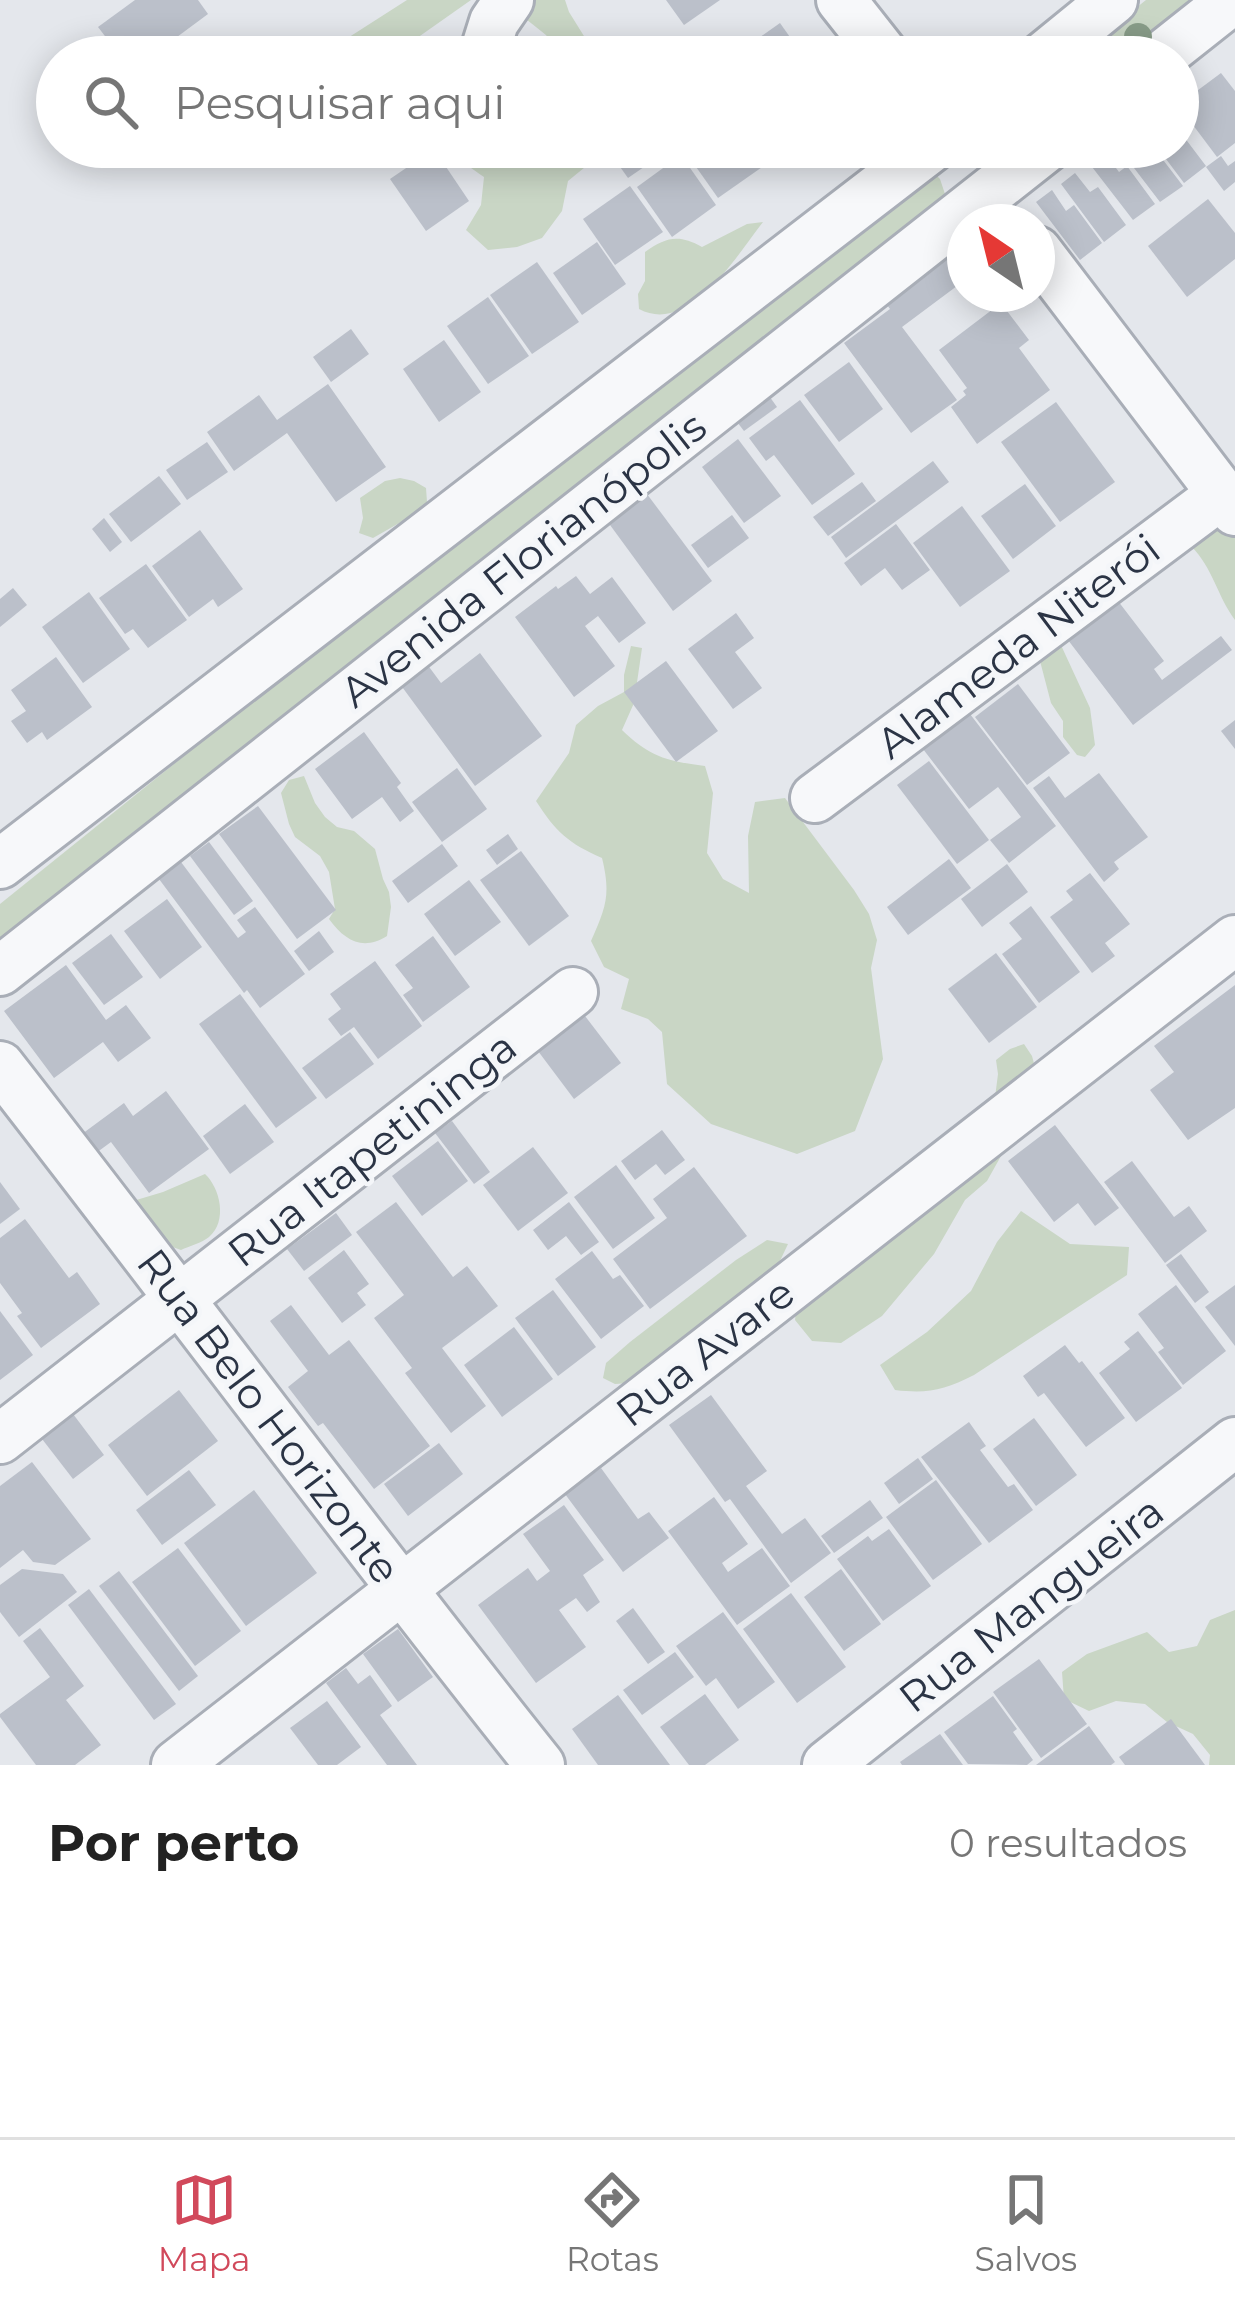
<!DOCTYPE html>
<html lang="pt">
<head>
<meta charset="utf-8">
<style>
	:root { --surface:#fff; --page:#f6f6f6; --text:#222; --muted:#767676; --line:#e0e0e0; --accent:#d1495b }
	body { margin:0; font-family:Montserrat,sans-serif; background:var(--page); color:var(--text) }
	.compass { position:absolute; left:947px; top:204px; width:108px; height:108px; border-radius:50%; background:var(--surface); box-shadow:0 6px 30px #0003; rotate:325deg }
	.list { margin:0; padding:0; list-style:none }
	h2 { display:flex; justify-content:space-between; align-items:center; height:156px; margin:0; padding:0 48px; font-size:51px }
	h2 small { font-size:39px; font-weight:400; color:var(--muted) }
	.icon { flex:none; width:66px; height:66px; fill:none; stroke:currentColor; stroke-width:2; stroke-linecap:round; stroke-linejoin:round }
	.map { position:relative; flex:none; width:1235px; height:1765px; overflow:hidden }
	.search { position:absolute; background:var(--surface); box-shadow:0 6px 30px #0003; left:36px; right:36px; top:36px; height:132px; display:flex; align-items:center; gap:30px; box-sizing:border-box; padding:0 42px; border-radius:66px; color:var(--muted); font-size:45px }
	.sheet { height:372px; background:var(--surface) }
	nav { display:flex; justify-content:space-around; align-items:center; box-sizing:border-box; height:168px; border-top:3px solid var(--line); background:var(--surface); font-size:33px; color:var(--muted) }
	nav a { display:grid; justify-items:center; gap:6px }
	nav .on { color:var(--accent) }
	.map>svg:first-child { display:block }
	.green { fill:#c9d6c5 }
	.building { fill:#bbc0ca }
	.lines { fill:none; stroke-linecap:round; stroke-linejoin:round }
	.minor-casing { stroke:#a9aeb7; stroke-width:54 }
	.minor { stroke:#f7f8fa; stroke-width:48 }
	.tree { fill:#899d89 }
	.labels { text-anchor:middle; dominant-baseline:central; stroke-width:9; stroke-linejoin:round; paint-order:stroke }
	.street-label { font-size:42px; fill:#2b3445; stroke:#f4f6f9 }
</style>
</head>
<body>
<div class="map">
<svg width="1235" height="1765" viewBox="0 0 1235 1765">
	<rect width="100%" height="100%" fill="#e4e7ec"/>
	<g class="green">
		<polygon points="407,0 477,0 471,0 390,57 318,57"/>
		<polygon points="502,0 565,0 569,12 597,57 561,57 546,35"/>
		<polygon points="1146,0 1216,0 1145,57 1075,57"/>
		<path d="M371,147H595L590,163L568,181L562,211L542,238L517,247L488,250L466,230L481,205L484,177C443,148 436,143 389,164L364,150Z"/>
		<polygon points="928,167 940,179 945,194 936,206 0,961 0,904 913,169"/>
		<path d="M763,222C737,255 689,336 639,309L638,294L645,281V252C666,237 679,234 702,247L747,224Z"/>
		<polygon points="400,478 414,481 426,488 427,502 415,514 373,538 359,533 363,518 360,498 385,481"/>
		<path d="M1235,514V620C1217,596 1213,568 1191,546Z"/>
		<polygon points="1060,643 1090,708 1095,745 1085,757 1077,755 1063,737 1063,721 1051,703 1040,661 1039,654"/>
		<path d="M631,646L642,648L634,703L622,730C650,757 666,761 705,766L713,793L707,853L723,879L749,893L748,836L755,802L785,798L854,890L869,914L877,940L871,968L883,1059L855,1131L797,1154L711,1124L667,1084L662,1032L648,1019L621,1009L629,979L604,967L591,941C606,907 611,895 602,858C568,843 556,832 536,801L569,753L576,725L598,706L624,692V675Z"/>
		<path d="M304,776L315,803L325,817L337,827L354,831L375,849L383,879L389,892L391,907L387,936C363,951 345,941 329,919L335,909L329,872L320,856L295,837L289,824L281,793L289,780Z"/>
		<polygon points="1024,1044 1032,1056 1036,1071 1001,1156 987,1181 965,1200 934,1254 882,1316 841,1343 812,1341 795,1320 797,1303 992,1121 998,1074 996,1060 1010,1049"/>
		<path d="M205,1174C220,1188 228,1221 209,1237C202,1243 189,1246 181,1250L167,1245L133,1201L163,1192Z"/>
		<path d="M1021,1211L1070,1244L1129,1247L1127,1275L974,1375C944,1390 928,1394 895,1390L880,1365L927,1332L971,1291L997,1242Z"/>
		<polygon points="767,1240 788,1244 769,1284 630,1383 615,1384 603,1378 606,1363 630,1342 736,1260"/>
		<polygon points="1235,1610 1235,1765 1209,1765 1210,1755 1193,1734 1167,1722 1145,1704 1116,1701 1089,1711 1064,1699 1062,1672 1087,1654 1147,1632 1169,1652 1197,1646 1210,1620"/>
	</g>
	<g class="building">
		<polygon points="135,0 198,0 208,14 150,57 121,57 98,27"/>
		<polygon points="666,0 720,0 684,25"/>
		<polygon points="780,23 804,57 732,57"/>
		<polygon points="668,36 682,57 638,57"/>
		<polygon points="1221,73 1235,91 1235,143 1217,157 1178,105"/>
		<polygon points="1178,129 1206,166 1184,183 1157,147 1178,147"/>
		<polygon points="611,147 664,147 667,151 628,178 608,150"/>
		<polygon points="682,147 763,147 772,160 718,198"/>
		<polygon points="1118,147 1142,147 1147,154 1154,148 1183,186 1160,202"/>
		<polygon points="434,149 469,201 426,231 390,179"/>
		<polygon points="1104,152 1119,172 1127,166 1155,204 1133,220 1089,163"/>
		<polygon points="681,155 716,205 672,237 637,187"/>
		<polygon points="1221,156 1228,166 1235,161 1235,182 1224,191 1206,167"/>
		<polygon points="1075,173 1090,192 1098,187 1126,225 1104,242 1061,184"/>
		<polygon points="630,186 663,232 615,265 583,219"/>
		<polygon points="1052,190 1066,211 1074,205 1102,243 1080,260 1036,202"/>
		<polygon points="1208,199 1235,233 1235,259 1187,297 1148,246"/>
		<polygon points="597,242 626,284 582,315 553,273"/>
		<polygon points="952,245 965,262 965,280 902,327 957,400 911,433 844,343 890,309 882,298"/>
		<polygon points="537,262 579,322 532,354 490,295"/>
		<polygon points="488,297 529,356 488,384 447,326"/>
		<polygon points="1001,303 1029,340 1019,348 1050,390 977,444 951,407 966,395 963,391 967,388 939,350"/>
		<polygon points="351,329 369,354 331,382 313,357"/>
		<polygon points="444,340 481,392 439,422 403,369"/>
		<polygon points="849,362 883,409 839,442 804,395"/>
		<polygon points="328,384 386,467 336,502 287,433 234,471 207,432 259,395 277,420"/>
		<polygon points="767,393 777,407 744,431 734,418"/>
		<polygon points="800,400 855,474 812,505 774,455 766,461 749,438"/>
		<polygon points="1056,402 1115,482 1060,522 1001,442"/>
		<polygon points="738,439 781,496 744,523 702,467"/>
		<polygon points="207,442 228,472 187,500 166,470"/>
		<polygon points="933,461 949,482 846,558 831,537"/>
		<polygon points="159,476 181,504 131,542 109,514"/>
		<polygon points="862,482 876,501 828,536 813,517"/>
		<polygon points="1025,484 1056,526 1013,559 981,516"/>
		<polygon points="641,486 712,581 673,611 602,514"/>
		<polygon points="962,506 1010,571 960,607 913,543"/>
		<polygon points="732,515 749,538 708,568 691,545"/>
		<polygon points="104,518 122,542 110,552 92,529"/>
		<polygon points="896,524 930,570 902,590 885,568 861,586 844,563"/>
		<polygon points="200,530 243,589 218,607 213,599 189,617 152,566"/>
		<polygon points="146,564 187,620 148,648 133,629 125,634 99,598"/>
		<polygon points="576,576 590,594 612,577 646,623 619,643 598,616 585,626 615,666 574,697 515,617 556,586 558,589"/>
		<polygon points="13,588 27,605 0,627 0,599"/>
		<polygon points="89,592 130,649 83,683 42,627"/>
		<polygon points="1118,601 1164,661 1154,669 1162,680 1221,636 1232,650 1133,725 1068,640"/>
		<polygon points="736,613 754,638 735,652 762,688 733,709 688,649"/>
		<polygon points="480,653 542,736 475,786 397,680 424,660 441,683"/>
		<polygon points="56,657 92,707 47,740 42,732 27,743 11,721 26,711 11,690"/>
		<polygon points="666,661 718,731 676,762 624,692"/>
		<polygon points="1018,684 1070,753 1027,785 975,717"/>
		<polygon points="970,714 1056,826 1009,863 990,840 1021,817 998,787 969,809 923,749"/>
		<polygon points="1235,720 1235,749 1221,731"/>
		<polygon points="364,732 401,783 397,787 414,811 400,822 382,797 352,819 315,769"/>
		<polygon points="929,761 989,840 957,864 897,785"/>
		<polygon points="457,768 487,809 442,842 412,802"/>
		<polygon points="1099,773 1148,837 1114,862 1119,869 1104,882 1033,788 1049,776 1065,798"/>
		<polygon points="258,806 336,910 297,939 219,834"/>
		<polygon points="508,834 518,849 497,865 486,850"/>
		<polygon points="209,842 253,901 234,915 190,856"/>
		<polygon points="442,844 458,866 408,903 392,881"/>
		<polygon points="521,851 569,916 529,946 480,880"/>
		<polygon points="949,859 971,888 908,935 887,907"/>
		<polygon points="181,862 238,938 246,932 237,920 255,907 305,974 260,1008 247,990 244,993 159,879"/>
		<polygon points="1007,864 1028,892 982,927 961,899"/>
		<polygon points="1090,873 1130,924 1105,943 1115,956 1092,973 1050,917 1073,900 1066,891"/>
		<polygon points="469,880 501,922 455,956 424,914"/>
		<polygon points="167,899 202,947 160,979 124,931"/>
		<polygon points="1031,906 1080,972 1039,1003 1002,954 1022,939 1009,923"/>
		<polygon points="319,931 334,952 309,971 294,951"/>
		<polygon points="111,934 143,977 104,1005 72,963"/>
		<polygon points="433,936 470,987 423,1022 403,995 413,988 395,965"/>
		<polygon points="996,953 1037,1007 989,1043 948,989"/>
		<polygon points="375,961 422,1026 378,1059 354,1027 341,1036 328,1019 341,1009 330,994"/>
		<polygon points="66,965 106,1020 126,1005 151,1038 118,1062 103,1042 54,1078 4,1011"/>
		<polygon points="1235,985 1235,1108 1188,1140 1150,1090 1174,1072 1154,1046"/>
		<polygon points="240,994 317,1098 276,1128 199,1024"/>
		<polygon points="585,1016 621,1063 574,1099 538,1051"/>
		<polygon points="350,1032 374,1064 326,1099 302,1068"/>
		<polygon points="166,1091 209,1149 149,1193 111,1142 96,1153 82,1134 124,1103 133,1116"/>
		<polygon points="245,1104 274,1142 230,1174 203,1136"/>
		<polygon points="452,1121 490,1172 474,1184 435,1133"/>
		<polygon points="1055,1125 1119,1208 1095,1226 1078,1203 1054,1222 1008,1161"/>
		<polygon points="662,1130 685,1160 665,1175 656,1164 635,1180 621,1161"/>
		<polygon points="438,1141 468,1181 422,1216 392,1176"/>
		<polygon points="533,1147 568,1193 518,1231 483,1185"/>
		<polygon points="1132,1161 1174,1217 1189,1206 1207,1231 1165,1263 1104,1182"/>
		<polygon points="616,1165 655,1218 613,1249 574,1197"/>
		<polygon points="694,1167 747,1236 650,1309 613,1259 667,1218 653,1199"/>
		<polygon points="0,1182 20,1209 0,1224"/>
		<polygon points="396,1202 453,1277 467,1266 498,1306 442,1348 486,1406 451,1433 405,1373 412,1368 374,1318 404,1295 356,1232"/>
		<polygon points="569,1202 599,1242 581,1255 566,1236 548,1250 533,1230"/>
		<polygon points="336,1213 352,1235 304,1271 287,1249"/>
		<polygon points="25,1219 69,1278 77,1272 100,1304 41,1348 17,1316 22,1313 0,1283 0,1238"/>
		<polygon points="344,1250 369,1284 357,1293 366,1305 342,1323 308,1278"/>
		<polygon points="592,1251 613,1279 620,1275 644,1306 601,1339 555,1279"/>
		<polygon points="1181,1254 1209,1292 1195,1303 1166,1265"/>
		<polygon points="1176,1285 1226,1351 1183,1385 1158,1352 1164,1348 1138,1314"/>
		<polygon points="1235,1285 1235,1346 1205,1307"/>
		<polygon points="553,1290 596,1347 558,1376 515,1318"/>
		<polygon points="291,1305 329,1355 349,1340 430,1446 374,1489 323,1423 318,1426 288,1387 308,1371 270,1321"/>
		<polygon points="0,1311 33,1355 0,1380"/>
		<polygon points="514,1327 553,1379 502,1417 464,1365"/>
		<polygon points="1138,1331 1182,1388 1136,1422 1099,1373 1130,1349 1124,1342"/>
		<polygon points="1065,1345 1079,1363 1082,1361 1125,1418 1086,1447 1044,1393 1038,1397 1023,1376"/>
		<polygon points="179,1390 218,1441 147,1496 108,1445"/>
		<polygon points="711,1395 767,1471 746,1486 782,1534 805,1518 831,1553 791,1583 730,1499 725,1502 669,1425"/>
		<polygon points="64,1402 104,1455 73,1479 32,1426"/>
		<polygon points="1034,1418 1077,1475 1036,1506 993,1449"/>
		<polygon points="969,1422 986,1446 980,1450 1008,1487 1014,1484 1033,1510 989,1543 921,1457"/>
		<polygon points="439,1443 463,1474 408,1516 384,1484"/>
		<polygon points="918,1458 933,1479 899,1504 884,1483"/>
		<polygon points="32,1462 91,1539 55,1565 33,1562 23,1550 0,1568 0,1486"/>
		<polygon points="601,1468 638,1519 649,1512 669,1538 623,1572 565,1494"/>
		<polygon points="189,1470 216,1505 162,1545 136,1510"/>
		<polygon points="936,1480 982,1544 933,1580 886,1517"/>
		<polygon points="254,1490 317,1573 246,1626 184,1543"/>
		<polygon points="714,1497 748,1544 722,1563 728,1572 762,1548 790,1586 737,1625 668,1531"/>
		<polygon points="870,1500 883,1518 834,1553 821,1536"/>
		<polygon points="564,1505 604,1560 583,1575 600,1602 587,1612 576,1598 559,1610 586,1647 536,1683 478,1605 528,1568 537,1581 550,1571 523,1534"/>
		<polygon points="889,1529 931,1586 883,1621 837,1559 868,1536 872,1541"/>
		<polygon points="178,1548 241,1631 195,1666 132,1582"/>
		<polygon points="22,1569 63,1574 77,1592 19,1637 0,1612 0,1585"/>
		<polygon points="841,1569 881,1624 844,1651 804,1597"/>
		<polygon points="119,1571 198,1676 179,1691 99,1586"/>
		<polygon points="89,1589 176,1704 154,1720 68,1605"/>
		<polygon points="791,1593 846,1667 797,1703 743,1629"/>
		<polygon points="633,1608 665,1652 648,1664 616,1621"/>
		<polygon points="723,1612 775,1682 738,1709 716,1678 706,1686 676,1646"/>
		<polygon points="40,1628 84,1686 66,1700 101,1745 75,1765 36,1765 0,1717 0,1714 50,1677 23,1641"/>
		<polygon points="398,1629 433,1677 398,1702 363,1654"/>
		<polygon points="675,1652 694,1677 642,1715 623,1690"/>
		<polygon points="1039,1659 1087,1724 1041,1758 993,1692"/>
		<polygon points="346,1668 358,1684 370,1675 392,1706 380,1715 417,1765 387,1765 326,1683"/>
		<polygon points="705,1694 739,1740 705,1765 689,1765 660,1727"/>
		<polygon points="618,1695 670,1765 598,1765 572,1729"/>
		<polygon points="993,1696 1017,1729 1013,1732 1033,1760 1027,1765 968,1764 944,1732"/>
		<polygon points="327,1701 361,1747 337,1765 318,1765 290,1728"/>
		<polygon points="1171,1719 1205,1765 1125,1765 1119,1757"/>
		<polygon points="1089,1726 1115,1762 1111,1765 1036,1765"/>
		<polygon points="940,1734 963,1765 902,1765 900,1762"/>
	</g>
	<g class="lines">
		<defs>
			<g id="minor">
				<polyline points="841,0 886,57"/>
				<polyline points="483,57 494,22 509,0"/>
				<polyline points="1043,57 1113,0"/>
				<polyline points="1160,57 1232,0"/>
				<polyline points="1037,251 1235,511"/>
				<polyline points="815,798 1222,494"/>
				<polyline points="0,864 932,147"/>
				<polyline points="0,971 1047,147"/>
				<path d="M0,1066C181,1298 356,1535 540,1765"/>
				<polyline points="0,1439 573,992"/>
				<polyline points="176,1765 1235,940"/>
				<polyline points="827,1765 1235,1442"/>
			</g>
		</defs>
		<use href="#minor" class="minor-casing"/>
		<use href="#minor" class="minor"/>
	</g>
	<circle class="tree" cx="1138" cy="37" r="14"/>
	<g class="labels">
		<g class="street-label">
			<text transform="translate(523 559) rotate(-38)">Avenida Florianópolis</text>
			<text transform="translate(1018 646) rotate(-37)">Alameda Niterói</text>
			<text transform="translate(372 1149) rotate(-38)">Rua Itapetininga</text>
			<text transform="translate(705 1352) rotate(-38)">Rua Avare</text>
			<text transform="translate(269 1416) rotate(53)">Rua Belo Horizonte</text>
			<text transform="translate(1031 1604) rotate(-38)">Rua Mangueira</text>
		</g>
	</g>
</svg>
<svg class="compass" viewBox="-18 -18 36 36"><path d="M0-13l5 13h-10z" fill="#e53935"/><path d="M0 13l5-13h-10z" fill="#767676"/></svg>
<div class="search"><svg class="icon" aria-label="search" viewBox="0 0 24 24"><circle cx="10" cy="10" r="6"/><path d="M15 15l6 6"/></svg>Pesquisar aqui</div>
</div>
<section class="sheet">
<h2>Por perto<small>0 resultados</small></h2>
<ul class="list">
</ul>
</section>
<nav>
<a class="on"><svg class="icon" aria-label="map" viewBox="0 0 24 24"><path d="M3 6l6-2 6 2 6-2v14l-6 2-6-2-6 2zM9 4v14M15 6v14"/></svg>Mapa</a>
<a><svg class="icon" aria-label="directions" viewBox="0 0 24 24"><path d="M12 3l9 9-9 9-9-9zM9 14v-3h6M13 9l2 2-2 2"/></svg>Rotas</a>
<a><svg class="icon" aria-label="saved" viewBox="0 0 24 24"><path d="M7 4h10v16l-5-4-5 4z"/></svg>Salvos</a>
</nav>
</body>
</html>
